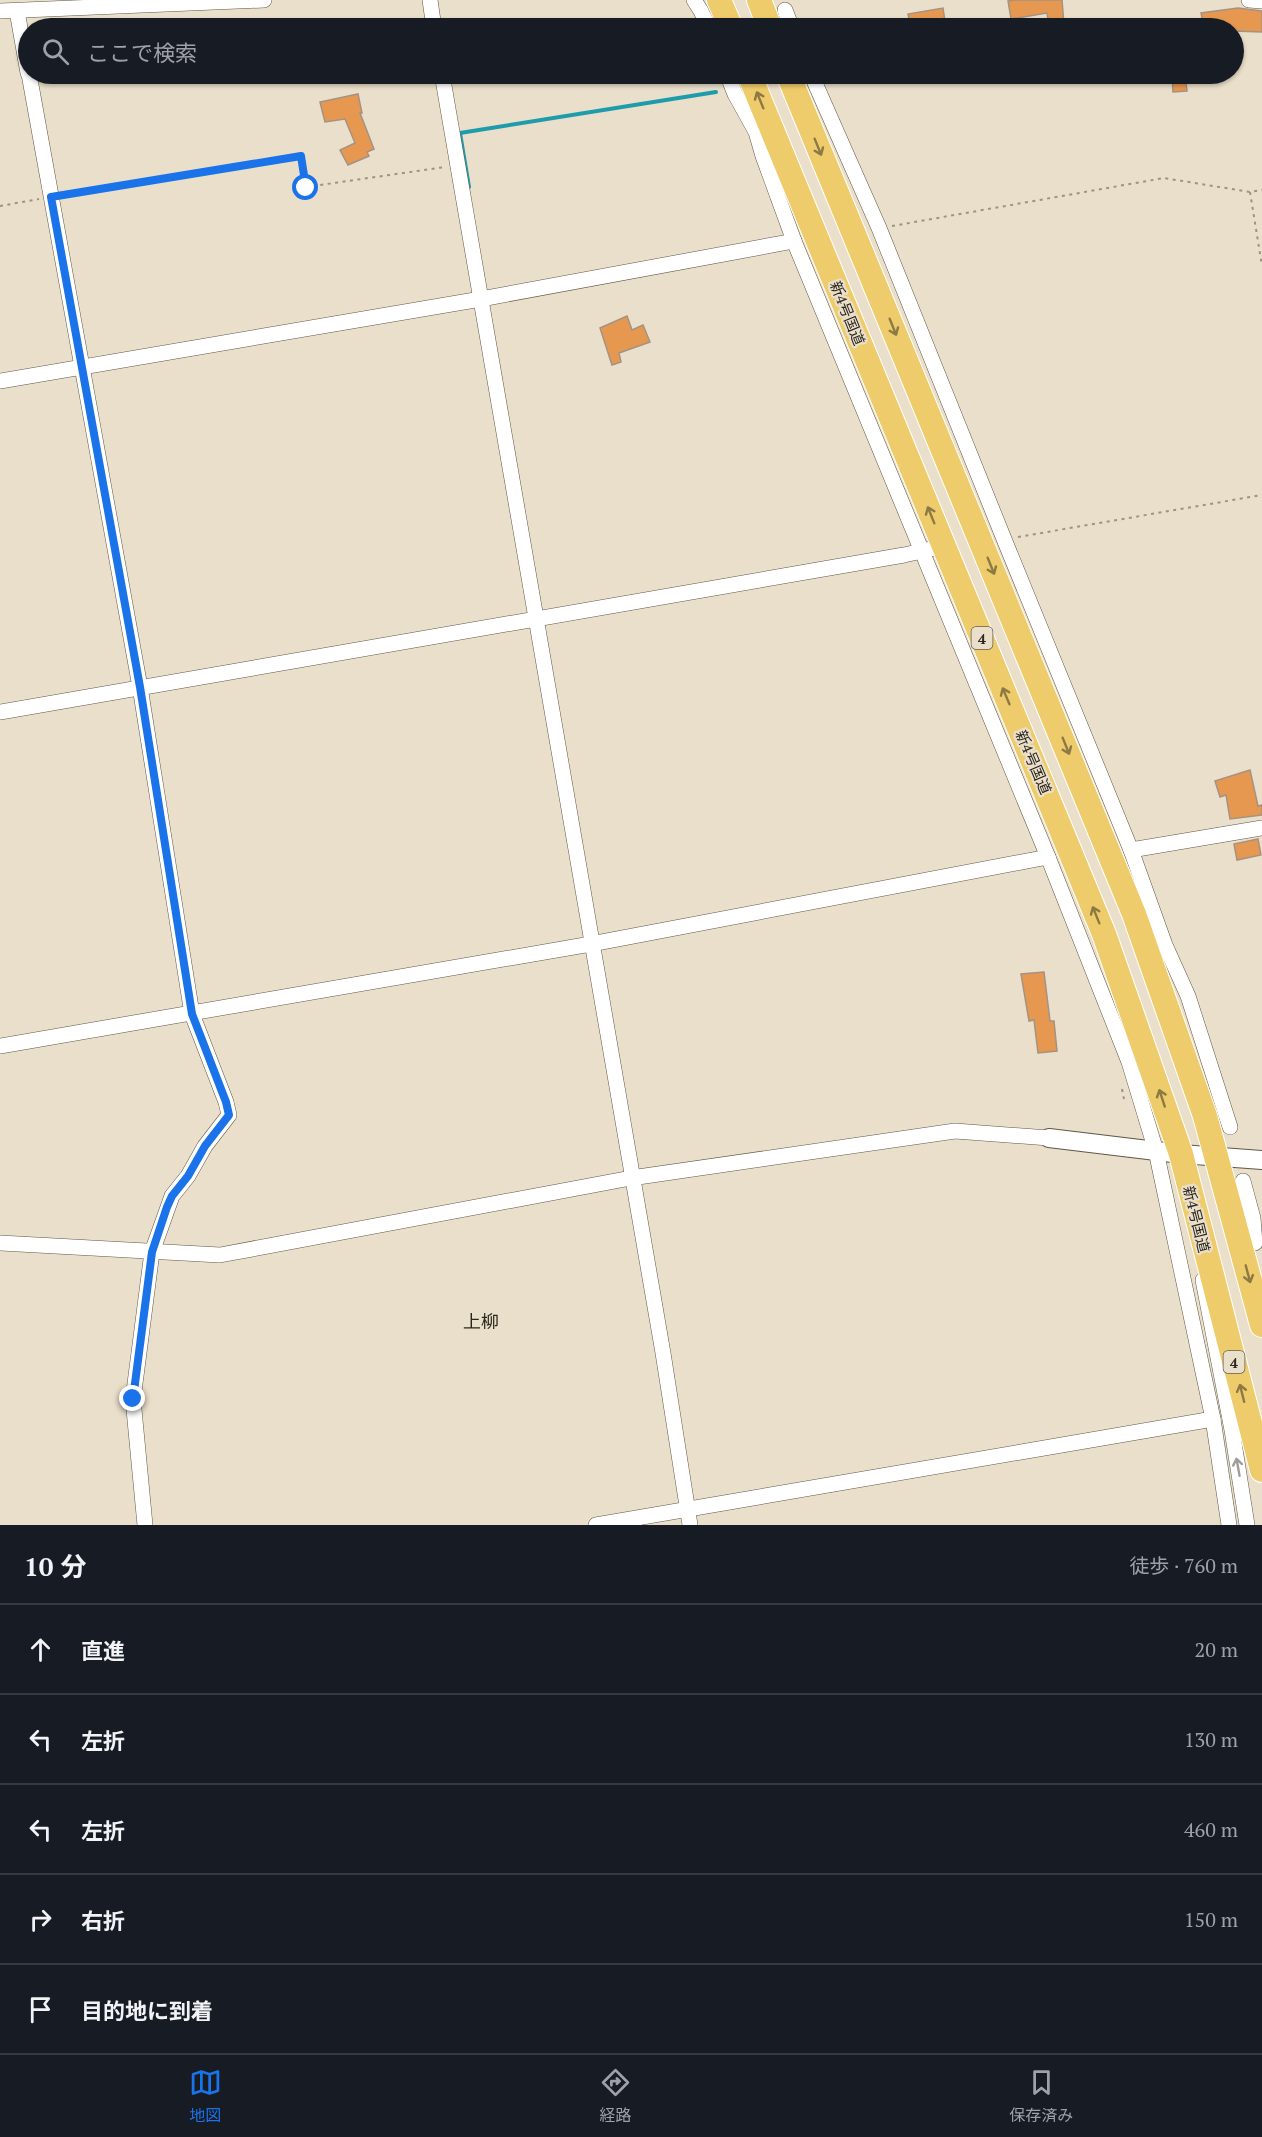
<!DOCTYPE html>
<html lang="ja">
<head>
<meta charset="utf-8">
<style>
	:root { --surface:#171b24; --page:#20242c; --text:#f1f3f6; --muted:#9ea1a6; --line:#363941; --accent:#1a73e8 }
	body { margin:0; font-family:"PT Serif","Noto Sans JP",serif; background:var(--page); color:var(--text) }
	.stop { position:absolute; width:18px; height:18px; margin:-14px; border:4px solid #1a73e8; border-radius:50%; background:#fff }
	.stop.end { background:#1a73e8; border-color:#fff; box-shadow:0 2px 6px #0008 }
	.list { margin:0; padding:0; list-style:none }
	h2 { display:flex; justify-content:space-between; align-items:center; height:78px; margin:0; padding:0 24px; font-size:26px }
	h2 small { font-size:20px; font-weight:400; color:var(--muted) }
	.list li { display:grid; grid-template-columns:39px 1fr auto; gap:18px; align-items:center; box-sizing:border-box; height:90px; padding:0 24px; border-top:2px solid var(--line) }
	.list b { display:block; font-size:22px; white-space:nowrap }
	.list em { font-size:20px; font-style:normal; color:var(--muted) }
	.icon { flex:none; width:33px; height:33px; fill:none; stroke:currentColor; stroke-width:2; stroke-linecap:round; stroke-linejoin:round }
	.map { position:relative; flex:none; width:1262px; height:1525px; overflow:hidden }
	.search { position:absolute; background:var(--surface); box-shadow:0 2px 4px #0004; left:18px; right:18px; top:18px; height:66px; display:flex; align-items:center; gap:15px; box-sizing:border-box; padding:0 21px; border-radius:33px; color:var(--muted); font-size:22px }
	.sheet { height:528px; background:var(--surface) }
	nav { display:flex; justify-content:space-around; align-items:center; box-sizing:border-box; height:84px; border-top:2px solid var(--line); background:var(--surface); font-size:16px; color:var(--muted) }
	nav a { display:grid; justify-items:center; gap:3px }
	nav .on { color:var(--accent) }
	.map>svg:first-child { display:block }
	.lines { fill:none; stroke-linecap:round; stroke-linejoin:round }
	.stream { stroke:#1e9cac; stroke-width:4 }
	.building { fill:#e79850; stroke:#a49283; stroke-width:1.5 }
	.minor-casing { stroke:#605745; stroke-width:16 }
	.tertiary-casing { stroke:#605745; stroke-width:20 }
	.trunk-casing { stroke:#fff; stroke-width:26 }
	.path { stroke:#9b9383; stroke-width:2; stroke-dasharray:3 4.5; stroke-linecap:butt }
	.minor { stroke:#fff; stroke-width:15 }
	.tertiary { stroke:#fff; stroke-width:18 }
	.trunk { stroke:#efcc6b; stroke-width:24 }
	.oneway { stroke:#8c7944 }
	.oneway2 { stroke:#9f9d9a }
	.route { stroke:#1a73e8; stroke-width:8 }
	.labels { text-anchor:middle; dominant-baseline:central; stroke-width:4.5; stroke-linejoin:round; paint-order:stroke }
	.shield { fill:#eadfca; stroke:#645e52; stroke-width:1.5 }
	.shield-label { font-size:14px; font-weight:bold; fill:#2a261e }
	.street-label { font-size:15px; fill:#2a261e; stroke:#eadfca }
	.quarter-label { font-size:18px; fill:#2a261e; stroke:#eadfca }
</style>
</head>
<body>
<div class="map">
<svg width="1262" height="1525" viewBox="0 0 1262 1525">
	<rect width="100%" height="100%" fill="#eadfca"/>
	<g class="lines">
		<polyline class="stream" points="469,187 460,133 716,92"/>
	</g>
	<g class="building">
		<polygon points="1015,0 1062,0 1064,25 1049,27 1047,13 1011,19 1008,1"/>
		<polygon points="943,8 946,28 911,28 908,14"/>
		<polygon points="1238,8 1262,11 1262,32 1233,31 1233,28 1204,28 1201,13"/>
		<polygon points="1172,74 1185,74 1187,91 1173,92"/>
		<polygon points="358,94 362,113 360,113 374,149 367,152 369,156 348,165 340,150 355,143 345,119 325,122 320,102"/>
		<polygon points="627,316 632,330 643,325 650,342 619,353 621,362 612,365 600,328"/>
		<polygon points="1250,770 1258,806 1262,805 1262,815 1230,819 1226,795 1220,797 1215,781"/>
		<polygon points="1258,839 1261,855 1237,860 1234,844"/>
		<polygon points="1044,972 1050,1021 1054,1021 1057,1051 1038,1053 1034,1020 1029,1021 1021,974"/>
	</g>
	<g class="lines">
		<defs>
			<g id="minor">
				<polyline points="430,0 434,28"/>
				<polyline points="694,0 701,11 709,28"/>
				<polyline points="1249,0 1262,1"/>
				<polyline points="785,10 792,28"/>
				<polyline points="0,11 264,0"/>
				<polyline points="17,11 28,73"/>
				<polyline points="29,74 140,687 192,1014 226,1102 229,1115 205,1146 188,1176 172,1196 152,1252 133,1399 145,1525"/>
				<polyline points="442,74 663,1353 690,1525"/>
				<polyline points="727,74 735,94 756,132 763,156 794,241 1048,857 1129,1062 1156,1151 1213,1419 1229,1525"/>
				<polyline points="811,74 879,228 1004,539 1131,850 1165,945 1188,996 1230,1127"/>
				<polyline points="0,381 481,299 794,241"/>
				<polyline points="0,712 904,555 931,549"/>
				<polyline points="1131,850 1262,828"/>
				<polyline points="0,1046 591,944 1048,857"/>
				<polyline points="1243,1181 1253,1218 1255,1243"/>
				<polyline points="0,1243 220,1255 631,1178 955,1131 1049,1138"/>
				<polyline points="1203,1280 1232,1430 1247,1525"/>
				<polyline points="596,1525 1213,1419"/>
			</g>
			<polyline id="tertiary" points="1049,1138 1181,1154 1262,1160"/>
			<g id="trunk">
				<polyline points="719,0 731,28"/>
				<polyline points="759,0 770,28"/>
				<polyline points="749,74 1104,934 1181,1154 1262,1470"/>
				<polyline points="788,74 1134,914 1205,1116 1262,1325"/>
			</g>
		</defs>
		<use href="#minor" class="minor-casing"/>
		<use href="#tertiary" class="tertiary-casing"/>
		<use href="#trunk" class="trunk-casing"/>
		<g class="path">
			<polyline points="1250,192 1262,266"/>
			<polyline points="65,195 301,156 306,187 445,167"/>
			<polyline points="0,206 39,199"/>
			<polyline points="892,226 1164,178 1250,192 1262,190"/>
			<polyline points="1018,537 1262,495"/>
			<polyline points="1122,1089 1124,1099"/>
		</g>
		<use href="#minor" class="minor"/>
		<use href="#tertiary" class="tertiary"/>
		<use href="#trunk" class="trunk"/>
	</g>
	<defs><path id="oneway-shaft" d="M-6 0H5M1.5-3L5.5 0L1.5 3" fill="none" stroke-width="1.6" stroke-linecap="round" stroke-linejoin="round" transform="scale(1.5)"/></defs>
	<g class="oneway">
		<use href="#oneway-shaft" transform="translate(760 100) rotate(-112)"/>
		<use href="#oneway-shaft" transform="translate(818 147) rotate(68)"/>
		<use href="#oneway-shaft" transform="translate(893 327) rotate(68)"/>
		<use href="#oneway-shaft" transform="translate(931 515) rotate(-112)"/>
		<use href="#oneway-shaft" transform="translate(991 566) rotate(68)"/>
		<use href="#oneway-shaft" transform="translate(1006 696) rotate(-113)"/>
		<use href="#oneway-shaft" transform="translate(1066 746) rotate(68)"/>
		<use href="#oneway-shaft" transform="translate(1096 915) rotate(-112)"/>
		<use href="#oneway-shaft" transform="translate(1162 1098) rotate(-108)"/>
		<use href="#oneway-shaft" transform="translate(1248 1274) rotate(75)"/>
		<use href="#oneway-shaft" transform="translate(1242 1393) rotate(-104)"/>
	</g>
	<use class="oneway2" href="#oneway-shaft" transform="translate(1238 1467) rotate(-100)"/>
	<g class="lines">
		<polyline class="route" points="133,1399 152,1252 167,1207 172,1196 188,1176 205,1146 229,1115 226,1102 192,1014 140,687 51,197 301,156 306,188"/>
	</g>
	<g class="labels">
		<g class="shield">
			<rect x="971.5" y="627" width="21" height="22" rx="4.5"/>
			<rect x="1223.5" y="1351" width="21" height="22" rx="4.5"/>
		</g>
		<g class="shield-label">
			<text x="982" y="638">4</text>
			<text x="1234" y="1362">4</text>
		</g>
		<g class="street-label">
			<text transform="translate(848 313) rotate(68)">新4号国道</text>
			<text transform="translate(1034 762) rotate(67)">新4号国道</text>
			<text transform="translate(1197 1219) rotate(76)">新4号国道</text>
		</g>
		<g class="quarter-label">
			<text x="481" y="1321">上柳</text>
		</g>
	</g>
</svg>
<div class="stop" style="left:306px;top:188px"></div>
<div class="stop end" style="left:133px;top:1399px"></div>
<div class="search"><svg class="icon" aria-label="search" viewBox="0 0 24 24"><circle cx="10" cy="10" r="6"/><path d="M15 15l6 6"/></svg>ここで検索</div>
</div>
<section class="sheet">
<h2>10 分<small>徒歩 · 760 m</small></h2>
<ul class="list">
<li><svg class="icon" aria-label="ahead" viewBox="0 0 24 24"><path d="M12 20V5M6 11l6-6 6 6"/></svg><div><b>直進</b></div><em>20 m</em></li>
<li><svg class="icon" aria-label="left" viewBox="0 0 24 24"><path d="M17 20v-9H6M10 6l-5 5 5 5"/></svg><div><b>左折</b></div><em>130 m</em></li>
<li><svg class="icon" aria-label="left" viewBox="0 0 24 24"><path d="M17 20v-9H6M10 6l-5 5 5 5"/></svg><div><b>左折</b></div><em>460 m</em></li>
<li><svg class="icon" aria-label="right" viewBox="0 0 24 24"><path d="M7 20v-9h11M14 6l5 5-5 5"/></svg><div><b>右折</b></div><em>150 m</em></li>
<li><svg class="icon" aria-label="arrive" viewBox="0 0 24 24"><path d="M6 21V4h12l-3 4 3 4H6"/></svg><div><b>目的地に到着</b></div></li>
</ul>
</section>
<nav>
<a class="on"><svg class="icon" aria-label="map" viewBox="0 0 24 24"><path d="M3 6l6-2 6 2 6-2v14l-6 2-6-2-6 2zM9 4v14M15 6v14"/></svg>地図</a>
<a><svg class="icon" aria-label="directions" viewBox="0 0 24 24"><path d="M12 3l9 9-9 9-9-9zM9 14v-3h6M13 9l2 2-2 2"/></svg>経路</a>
<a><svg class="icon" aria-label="saved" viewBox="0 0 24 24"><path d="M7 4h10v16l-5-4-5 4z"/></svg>保存済み</a>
</nav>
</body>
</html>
